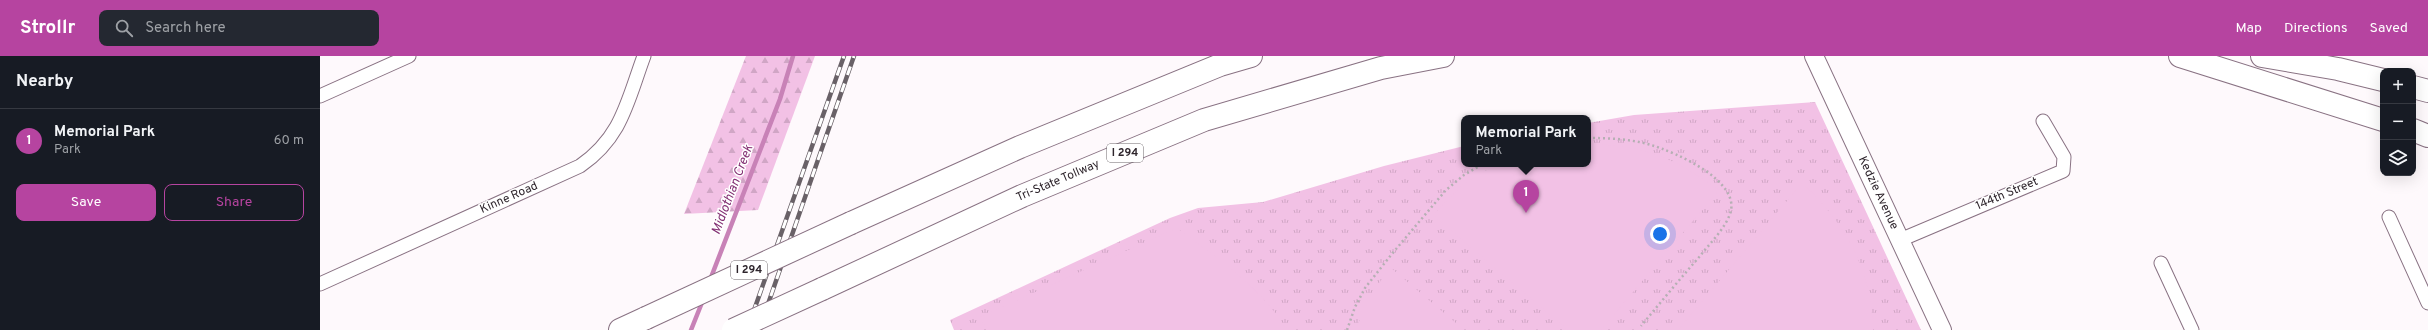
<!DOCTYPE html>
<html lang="en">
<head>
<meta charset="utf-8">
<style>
	:root { --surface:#171b24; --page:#242831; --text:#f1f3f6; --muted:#9ea1a6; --line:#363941; --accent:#b644a0 }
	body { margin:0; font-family:Overpass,sans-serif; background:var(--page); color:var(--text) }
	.controls { position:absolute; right:12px; top:12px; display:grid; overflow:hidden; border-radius:8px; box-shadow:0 4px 16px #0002 }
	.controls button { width:36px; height:36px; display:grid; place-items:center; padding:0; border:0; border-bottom:1px solid var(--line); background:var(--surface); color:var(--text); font:20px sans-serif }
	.you { position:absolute; left:1340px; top:178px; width:14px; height:14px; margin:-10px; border:3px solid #fff; border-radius:50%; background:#1a73e8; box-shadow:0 0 0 6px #1a73e833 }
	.badge { display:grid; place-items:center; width:26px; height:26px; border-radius:50%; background:var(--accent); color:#fff; font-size:13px; font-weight:700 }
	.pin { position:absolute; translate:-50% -33px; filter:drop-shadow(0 1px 2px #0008) }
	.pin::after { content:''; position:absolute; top:21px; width:14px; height:12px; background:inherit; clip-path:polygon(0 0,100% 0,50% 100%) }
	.popup { position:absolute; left:1141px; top:59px; width:130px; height:52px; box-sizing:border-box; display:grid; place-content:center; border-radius:8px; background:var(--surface); filter:drop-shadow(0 1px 3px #0005); font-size:13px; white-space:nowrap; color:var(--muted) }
	.popup b { font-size:15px; color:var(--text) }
	.popup::after { content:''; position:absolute; left:50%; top:100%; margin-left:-8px; border:8px solid transparent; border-top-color:var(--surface) }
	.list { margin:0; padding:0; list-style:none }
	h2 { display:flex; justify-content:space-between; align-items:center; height:52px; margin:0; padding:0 16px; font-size:17px }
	h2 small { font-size:13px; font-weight:400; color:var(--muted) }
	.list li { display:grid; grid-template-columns:26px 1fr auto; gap:12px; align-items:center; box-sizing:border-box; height:64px; padding:0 16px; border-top:1px solid var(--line) }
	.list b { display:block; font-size:15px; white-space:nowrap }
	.list p { margin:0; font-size:13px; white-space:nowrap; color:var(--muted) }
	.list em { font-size:13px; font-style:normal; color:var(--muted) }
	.actions { display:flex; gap:8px; padding:12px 16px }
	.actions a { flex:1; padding:9px 0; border:1px solid var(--accent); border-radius:8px; text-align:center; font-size:14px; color:var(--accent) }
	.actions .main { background:var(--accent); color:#fff }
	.icon { flex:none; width:22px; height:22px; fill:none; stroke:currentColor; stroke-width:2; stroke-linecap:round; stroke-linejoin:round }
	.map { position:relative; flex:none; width:2108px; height:274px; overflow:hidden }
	header { display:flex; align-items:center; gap:24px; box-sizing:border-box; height:56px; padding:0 20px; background:var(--accent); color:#fff }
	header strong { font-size:19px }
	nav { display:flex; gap:22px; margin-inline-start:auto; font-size:14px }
	.search { width:280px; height:36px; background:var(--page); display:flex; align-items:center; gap:10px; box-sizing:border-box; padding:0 14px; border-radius:8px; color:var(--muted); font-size:15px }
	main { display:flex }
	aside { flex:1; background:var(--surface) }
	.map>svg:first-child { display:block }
	.grass { fill:url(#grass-tufts) }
	.forest { fill:url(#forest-firs) }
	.garden { fill:#f2c1e5 }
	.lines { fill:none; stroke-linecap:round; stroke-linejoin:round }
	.stream { stroke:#c882b7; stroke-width:4.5 }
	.minor-casing { stroke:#897283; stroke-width:15 }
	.secondary-casing { stroke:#897283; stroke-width:20 }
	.motorway-casing { stroke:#897283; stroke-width:24 }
	.path { stroke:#b6afb4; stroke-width:2.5; stroke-dasharray:2 3; stroke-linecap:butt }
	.minor { stroke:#fff; stroke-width:13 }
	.secondary { stroke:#fff; stroke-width:18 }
	.motorway { stroke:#fff; stroke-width:22 }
	.rail-casing { stroke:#696167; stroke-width:4.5 }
	.rail { stroke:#fff; stroke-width:3; stroke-dasharray:9; stroke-linecap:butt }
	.motorway-bridge-casing { stroke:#897283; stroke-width:24; stroke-linecap:butt }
	.motorway-bridge { stroke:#fff; stroke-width:22 }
	.labels { text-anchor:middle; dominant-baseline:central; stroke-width:3; stroke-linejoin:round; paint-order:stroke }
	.shield { fill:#fff; stroke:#6d666b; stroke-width:1 }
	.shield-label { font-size:11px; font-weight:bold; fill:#2e252c }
	.street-label { font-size:12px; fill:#2e252c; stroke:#fff }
	.water-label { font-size:13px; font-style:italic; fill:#833073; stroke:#fff }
</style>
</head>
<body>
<header>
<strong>Strollr</strong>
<div class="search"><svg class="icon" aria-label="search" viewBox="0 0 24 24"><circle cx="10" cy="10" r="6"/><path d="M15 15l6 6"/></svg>Search here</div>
<nav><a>Map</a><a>Directions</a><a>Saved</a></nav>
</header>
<main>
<aside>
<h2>Nearby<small></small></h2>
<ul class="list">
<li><span class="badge">1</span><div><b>Memorial Park</b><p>Park</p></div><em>60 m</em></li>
</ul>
<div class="actions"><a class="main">Save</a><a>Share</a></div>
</aside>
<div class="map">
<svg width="2108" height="274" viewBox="0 0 2108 274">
	<defs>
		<pattern id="grass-tufts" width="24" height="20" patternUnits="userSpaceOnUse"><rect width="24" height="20" fill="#f2c1e5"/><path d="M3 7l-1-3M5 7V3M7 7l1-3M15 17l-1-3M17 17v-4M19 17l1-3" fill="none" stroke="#d0a6c5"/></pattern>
		<pattern id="forest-firs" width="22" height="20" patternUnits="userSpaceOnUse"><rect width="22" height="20" fill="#f2c1e5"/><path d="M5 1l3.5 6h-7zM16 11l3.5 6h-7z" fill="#d0a6c5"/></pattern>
	</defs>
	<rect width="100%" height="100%" fill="#fef9fc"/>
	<polygon class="grass" points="1495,46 1601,274 634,274 630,264 850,162 878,152 943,146 1064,110 1144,90 1144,108 1268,108 1268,67 1314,59"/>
	<polygon class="forest" points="426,0 495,0 438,154 364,158"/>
	<g class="garden">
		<path d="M1274,88C1329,91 1354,102 1399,134L1281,274H1248L1113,159L1143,128L1177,108H1268V89Z"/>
		<path d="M1482,127C1526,168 1551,213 1553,274H1358Z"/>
		<path d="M857,172C899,204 939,229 967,274H667L660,261Z"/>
		<polygon points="1070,211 1144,274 1035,274 1053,236"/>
	</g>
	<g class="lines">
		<g class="stream">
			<polyline points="390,224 460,43 473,0"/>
			<polyline points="371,274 383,244"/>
		</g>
		<defs>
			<g id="minor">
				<polyline points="0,40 89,0"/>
				<polyline points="2069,161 2108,247"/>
				<polyline points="1580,184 1743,115 1744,101 1723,65"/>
				<polyline points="1841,207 1872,274"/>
				<path d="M0,228L260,110C302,81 307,46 324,0"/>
			</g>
			<polyline id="secondary" points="1494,0 1622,274"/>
			<g id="motorway">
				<polyline points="1860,0 2063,64"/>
				<polyline points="1942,0 2018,13 2063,24"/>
				<polyline points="2093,31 2108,35"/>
				<polyline points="2093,74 2108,80"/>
				<polyline points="531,167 700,91 900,9 931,0"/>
				<polyline points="502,233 702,140 884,64 1061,12 1123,0"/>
				<polyline points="300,274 326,262"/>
			</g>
		</defs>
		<use href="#minor" class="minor-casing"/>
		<use href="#secondary" class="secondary-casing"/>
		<use href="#motorway" class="motorway-casing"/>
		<g class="path">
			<path d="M1268,82C1290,82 1311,83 1331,89C1355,96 1422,125 1410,158C1404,174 1390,187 1380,200C1360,223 1340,247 1321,270"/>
			<polyline points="1027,274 1035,251 1045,232 1071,199 1126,134 1144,119 1163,108"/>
		</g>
		<use href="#minor" class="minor"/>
		<use href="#secondary" class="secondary"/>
		<use href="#motorway" class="motorway"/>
		<defs>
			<g id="rail">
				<polyline points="427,274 524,0"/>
				<polyline points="439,274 534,0"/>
			</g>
		</defs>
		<use href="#rail" class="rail-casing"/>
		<use href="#rail" class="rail"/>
		<defs>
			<g id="motorway-bridge">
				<polyline points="326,262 531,167"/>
				<polyline points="413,274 502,233"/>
			</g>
		</defs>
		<use href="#motorway-bridge" class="motorway-bridge-casing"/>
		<use href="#motorway-bridge" class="motorway-bridge"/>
	</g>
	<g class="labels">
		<g class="shield">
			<rect x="787" y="88" width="36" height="18" rx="3"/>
			<rect x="411" y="205" width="36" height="18" rx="3"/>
		</g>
		<g class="shield-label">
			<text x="805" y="97">I 294</text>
			<text x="429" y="214">I 294</text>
		</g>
		<g class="street-label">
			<text transform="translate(738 125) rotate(-23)">Tri-State Tollway</text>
			<text transform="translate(1558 137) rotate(65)">Kedzie Avenue</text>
			<text transform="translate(1687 138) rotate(-23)">144th Street</text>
			<text transform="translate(189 142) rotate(-24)">Kinne Road</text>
		</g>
		<g class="water-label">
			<text transform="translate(413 134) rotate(-69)">Midlothian Creek</text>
		</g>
	</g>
</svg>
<div class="controls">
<button>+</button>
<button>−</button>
<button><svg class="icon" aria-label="layers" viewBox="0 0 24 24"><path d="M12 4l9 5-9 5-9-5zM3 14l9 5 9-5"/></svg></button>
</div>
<div class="you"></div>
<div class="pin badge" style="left:1206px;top:157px">1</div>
<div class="popup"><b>Memorial Park</b>Park</div>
</div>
</main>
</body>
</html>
